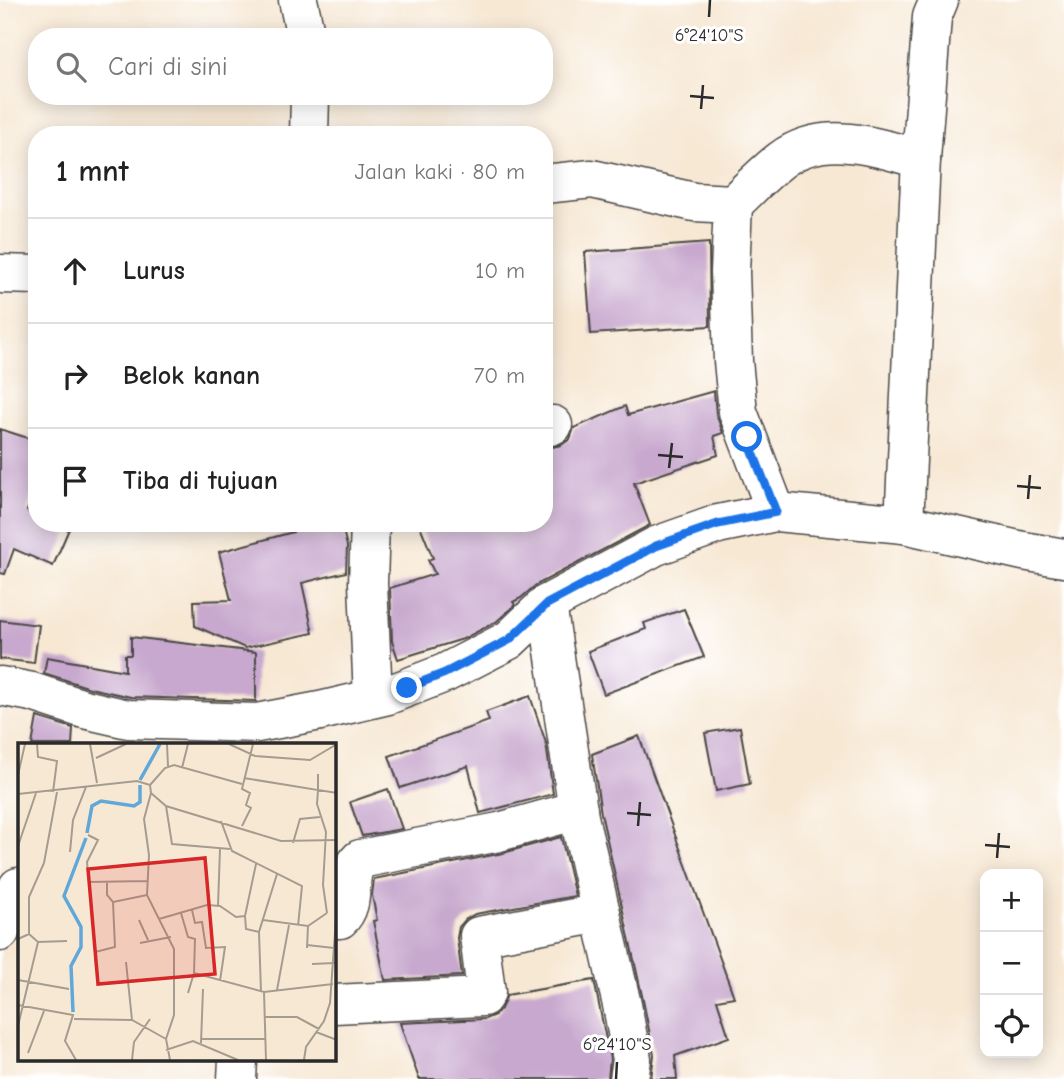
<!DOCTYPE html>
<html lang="id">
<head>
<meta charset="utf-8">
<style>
	:root { --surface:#fff; --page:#f6f6f6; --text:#222; --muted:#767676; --line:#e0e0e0 }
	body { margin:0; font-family:"Comic Neue",sans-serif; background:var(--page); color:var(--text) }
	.controls { position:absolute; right:21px; bottom:21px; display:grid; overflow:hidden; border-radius:14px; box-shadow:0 4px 18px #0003 }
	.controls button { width:63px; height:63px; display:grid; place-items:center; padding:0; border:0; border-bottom:2px solid var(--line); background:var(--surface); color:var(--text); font:35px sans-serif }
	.stop { position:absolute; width:21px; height:21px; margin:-16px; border:5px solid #1a73e8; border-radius:50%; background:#fff }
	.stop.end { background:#1a73e8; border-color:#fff; box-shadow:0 2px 7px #0008 }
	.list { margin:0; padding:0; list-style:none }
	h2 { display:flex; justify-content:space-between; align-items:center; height:91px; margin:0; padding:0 28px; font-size:30px }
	h2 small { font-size:23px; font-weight:400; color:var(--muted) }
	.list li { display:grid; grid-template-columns:46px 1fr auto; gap:21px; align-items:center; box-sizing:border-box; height:105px; padding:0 28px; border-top:2px solid var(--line) }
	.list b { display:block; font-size:26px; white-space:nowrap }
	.list em { font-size:23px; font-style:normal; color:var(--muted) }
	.icon { flex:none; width:38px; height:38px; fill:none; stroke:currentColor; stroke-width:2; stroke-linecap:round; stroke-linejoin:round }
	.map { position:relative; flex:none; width:1064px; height:1079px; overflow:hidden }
	.search { position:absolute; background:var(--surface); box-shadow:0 4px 18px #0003; left:28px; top:28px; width:525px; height:77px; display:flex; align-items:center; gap:18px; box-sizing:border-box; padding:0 24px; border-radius:28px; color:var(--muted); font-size:26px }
	.panel { position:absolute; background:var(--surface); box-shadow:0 4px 18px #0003; left:28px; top:126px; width:525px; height:406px; border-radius:28px }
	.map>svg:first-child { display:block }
	.building { fill:#c8a8ce }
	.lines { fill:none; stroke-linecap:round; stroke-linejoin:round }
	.minor-casing { stroke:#4a4744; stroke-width:41 }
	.minor { stroke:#fff; stroke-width:38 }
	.route { stroke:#1a73e8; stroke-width:9 }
	.ticks { fill:none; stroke:#2b2b2b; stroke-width:2.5 }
	.inset-river { fill:none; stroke:#61a8d8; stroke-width:3.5 }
	.inset-road { fill:none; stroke:#a59c90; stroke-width:2 }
	.view { fill:#d62828; fill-opacity:0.15; stroke:#d62828; stroke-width:3.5 }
	.inset-edge { fill:none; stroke:#2b2b2b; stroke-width:3.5 }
	.ticks-label { font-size:18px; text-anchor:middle; fill:#2b2b2b; stroke:#fff; stroke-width:6; stroke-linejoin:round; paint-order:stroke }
</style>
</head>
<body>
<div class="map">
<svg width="1064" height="1079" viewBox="0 0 1064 1079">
	<rect width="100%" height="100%" fill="#fff"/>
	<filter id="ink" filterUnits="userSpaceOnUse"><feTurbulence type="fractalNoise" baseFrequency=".0143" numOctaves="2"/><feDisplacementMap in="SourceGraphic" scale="14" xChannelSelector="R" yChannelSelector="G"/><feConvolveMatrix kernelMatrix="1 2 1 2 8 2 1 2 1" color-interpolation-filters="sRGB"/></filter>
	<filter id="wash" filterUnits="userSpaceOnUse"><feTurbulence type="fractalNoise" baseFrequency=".00686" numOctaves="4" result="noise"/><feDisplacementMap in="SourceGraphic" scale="28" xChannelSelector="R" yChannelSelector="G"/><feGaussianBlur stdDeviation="1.57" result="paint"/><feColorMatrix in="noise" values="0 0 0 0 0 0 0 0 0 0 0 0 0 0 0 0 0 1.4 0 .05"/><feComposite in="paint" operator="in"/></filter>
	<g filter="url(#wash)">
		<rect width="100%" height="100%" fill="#f7e8d4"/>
		<g id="blocks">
			<g class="building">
				<polygon points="709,243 710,326 591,334 585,252"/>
				<polygon points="714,391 716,414 723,433 714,436 718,455 634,483 650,525 536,585 521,598 513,602 515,605 496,622 463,639 398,659 392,641 390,588 435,574 428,560 433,558 419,523 544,523 544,449 561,445 570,439 574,428 625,406 628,415"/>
				<polygon points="0,429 37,441 37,481 27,511 37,516 37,523 55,523 69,529 53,566 14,549 5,574 0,573"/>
				<polygon points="291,523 341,523 347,546 346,572 302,583 313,633 245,648 195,626 194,601 231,600 219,552 293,532"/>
				<polygon points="684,609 704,657 604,694 588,651 646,629 644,623"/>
				<polygon points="0,620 39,625 34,663 0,659"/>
				<polygon points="131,637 256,652 256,701 131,697 90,688 44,673 47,657 125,671 125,655 131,655"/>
				<polygon points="530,696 546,743 553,794 480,813 468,766 400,788 389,756 489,721 486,712"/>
				<polygon points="37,717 73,728 72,745 32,745"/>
				<polygon points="740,727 750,784 716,791 705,733"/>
				<polygon points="639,736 734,997 717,1000 729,1037 675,1056 677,1079 651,1079 654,1055 643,1000 601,813 592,754"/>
				<polygon points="388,789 402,829 362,836 350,802"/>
				<polygon points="561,837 575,896 475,914 466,919 459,927 457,938 462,976 385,980 373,921 377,920 372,895 374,879 503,853"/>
				<polygon points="594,980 610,1059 608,1079 419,1079 400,1023 485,1019 495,1015 501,1009 507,995"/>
			</g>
		</g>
	</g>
	<g filter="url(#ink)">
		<use href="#blocks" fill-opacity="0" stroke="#4a4744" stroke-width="2"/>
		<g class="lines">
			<defs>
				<g id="minor">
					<polyline points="298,0 306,37"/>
					<polyline points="309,135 310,96"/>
					<polyline points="544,184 592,179 694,202 733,204 730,272 733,361 738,412 776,512"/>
					<path d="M733,204C749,189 764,173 781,160C824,128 875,147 921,159"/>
					<polyline points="0,274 37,275"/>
					<polyline points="544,428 553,425"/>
					<polyline points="370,523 368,583 373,698"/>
					<polyline points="904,524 921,159 932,17 939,0"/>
					<polyline points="547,604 579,817 622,1005 632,1059 629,1079"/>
					<polyline points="0,686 32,692 84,709 128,719 257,723 320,711 388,695 445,673 509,640 547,604 656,546 718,524 776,512 904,524 1023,551 1064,558"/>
					<path d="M334,919H340C358,903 344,874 360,859L499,832L578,810"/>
					<polyline points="0,932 18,887"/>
					<polyline points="334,1004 483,997 486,992 479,936 601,913"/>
					<polyline points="237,1079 238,1060"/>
				</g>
			</defs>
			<use href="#minor" class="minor-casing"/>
			<use href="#minor" class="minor"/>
		</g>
	</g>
	<g class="lines" filter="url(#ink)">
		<polyline class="route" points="407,688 445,673 509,640 547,604 656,546 718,524 776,512 747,437"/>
	</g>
	<path class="ticks" d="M709,17L710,0M690,96L714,98M701,109L703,85M658,455L683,457M669,468L672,443M1017,486L1041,488M1028,499L1030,475M627,813L651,815M638,826L640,802M985,845L1010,847M997,858L999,833M616,1079L617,1062"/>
	<g transform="translate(18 743)">
		<rect width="318" height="318" fill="#f7e8d4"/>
		<path class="inset-river" d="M122,37L142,1M69,90L74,63L83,58L116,63L122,59V42M55,269L53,223L63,204V184L46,153L68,95"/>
		<path class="inset-road" d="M19,1L20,14L39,18L35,49M72,1L79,40M149,1L150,23M211,1L237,13L292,17L319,1M78,15L108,1M164,25L170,1M300,31V47L319,50M0,32L7,1M226,35L300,47L299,61L308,89L305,142L309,170M132,42L147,25L156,22L224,41M133,50L126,76L131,112L129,152L156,206V272L148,296L152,317M0,51L119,38L132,42L133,50L148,63L263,98L319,97M148,63L154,101L212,106M203,78L214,108L284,143L280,183M224,83L233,65L228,62L232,50L224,46L235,1M70,92L80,97L69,119L71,139L129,138M275,100L282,76L302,74M0,103L18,50M52,109L55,77L68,44M89,139V152L95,159M200,163L202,106M174,167L177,180L184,179L188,205L207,204L202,238M163,170L170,194L177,196L176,230L170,250M227,173L228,186L241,189M141,176L189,162L202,163L218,174L227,173L238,121M121,177L130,197M245,177L290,183L309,170M11,191V154L26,120L39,49M0,196L11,191L20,199L0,283M20,199L49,198M122,200L153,194M289,202L316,205M289,205L290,183M108,219L114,277M294,221L317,220M78,225L77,209L97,204L95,159L129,152M176,230L246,249L315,241M0,237L51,246M259,247L271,182M243,249L241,189L259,131M246,249L248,317M0,262L55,272L47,298L58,317M247,274H279L301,286M56,276L114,277L148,296M298,289L319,297M184,296H248M183,300L185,246M148,307L175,298L220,317M10,310L26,268M114,317L116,299L132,276M286,317L288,304L306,278L312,260L318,175"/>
		<path class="view" d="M187,115L197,231L80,241L70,126Z"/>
		<rect width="318" height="318" class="inset-edge"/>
	</g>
	<g class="ticks-label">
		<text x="709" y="41">6°24'10"S</text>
		<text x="617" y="1050">6°24'10"S</text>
	</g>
</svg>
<div class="controls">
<button>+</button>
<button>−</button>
<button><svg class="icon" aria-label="locate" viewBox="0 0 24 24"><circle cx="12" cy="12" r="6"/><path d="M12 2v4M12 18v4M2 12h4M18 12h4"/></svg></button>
</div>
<div class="stop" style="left:747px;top:437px"></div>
<div class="stop end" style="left:407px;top:688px"></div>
<div class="search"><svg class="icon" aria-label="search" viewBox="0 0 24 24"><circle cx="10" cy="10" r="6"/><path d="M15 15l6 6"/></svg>Cari di sini</div>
<section class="panel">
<h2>1 mnt<small>Jalan kaki · 80 m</small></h2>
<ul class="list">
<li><svg class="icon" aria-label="ahead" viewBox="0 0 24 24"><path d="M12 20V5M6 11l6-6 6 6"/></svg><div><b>Lurus</b></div><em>10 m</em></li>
<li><svg class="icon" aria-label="right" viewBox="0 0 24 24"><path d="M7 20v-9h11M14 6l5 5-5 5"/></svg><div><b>Belok kanan</b></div><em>70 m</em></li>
<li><svg class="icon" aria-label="arrive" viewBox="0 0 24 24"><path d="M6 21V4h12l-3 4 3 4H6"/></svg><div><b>Tiba di tujuan</b></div></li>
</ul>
</section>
</div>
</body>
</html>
